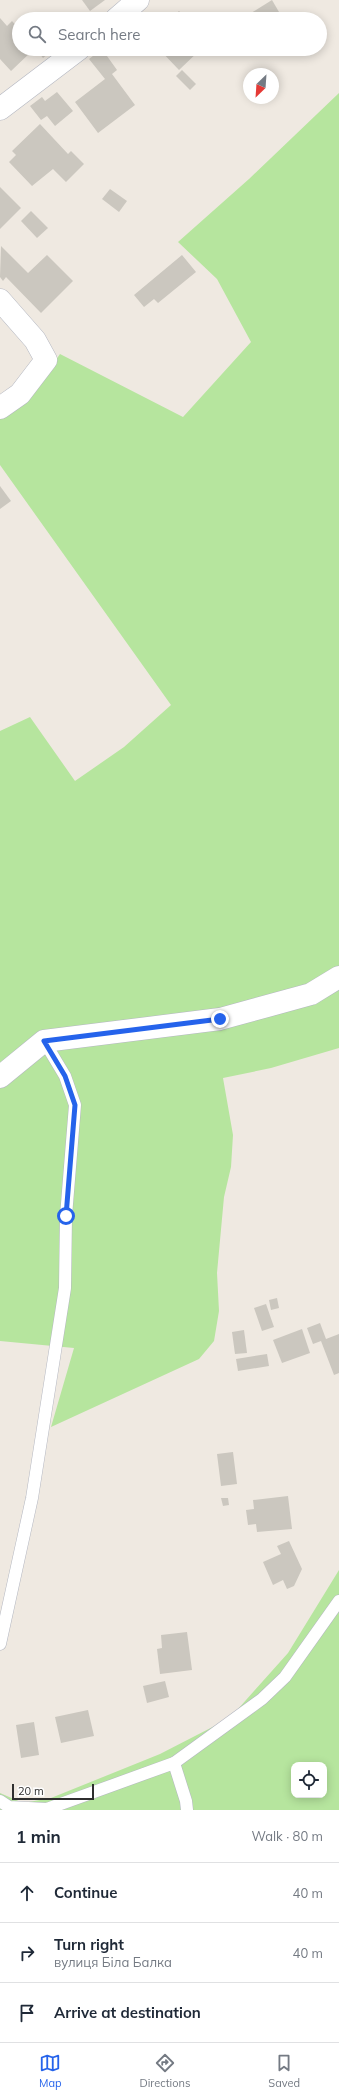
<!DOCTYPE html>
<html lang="en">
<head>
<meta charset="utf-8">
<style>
	:root { --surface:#fff; --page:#f2f2f3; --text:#1f2937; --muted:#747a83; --line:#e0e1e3; --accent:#2563eb }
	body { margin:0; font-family:Mulish,sans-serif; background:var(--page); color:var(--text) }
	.controls { position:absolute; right:12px; bottom:12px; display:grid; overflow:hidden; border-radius:8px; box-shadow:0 2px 10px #0003 }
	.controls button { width:36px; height:36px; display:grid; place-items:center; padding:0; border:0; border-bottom:1px solid var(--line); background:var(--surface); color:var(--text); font:20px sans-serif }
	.compass { position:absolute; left:243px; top:68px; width:36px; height:36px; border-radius:50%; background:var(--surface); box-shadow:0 2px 10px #0003; rotate:205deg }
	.scale { position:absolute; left:12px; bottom:10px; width:82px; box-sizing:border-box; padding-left:4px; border:2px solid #2e2e2e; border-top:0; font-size:11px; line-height:14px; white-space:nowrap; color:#2e2e2e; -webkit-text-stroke:3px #fff; paint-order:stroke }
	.stop { position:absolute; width:12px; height:12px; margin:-9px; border:3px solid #2563eb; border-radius:50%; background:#fff }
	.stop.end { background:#2563eb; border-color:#fff; box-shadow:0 1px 4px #0008 }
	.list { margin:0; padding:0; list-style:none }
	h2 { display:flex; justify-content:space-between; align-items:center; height:52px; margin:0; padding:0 16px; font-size:17px }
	h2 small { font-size:13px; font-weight:400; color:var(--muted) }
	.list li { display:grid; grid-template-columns:26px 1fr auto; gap:12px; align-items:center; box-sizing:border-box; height:60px; padding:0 16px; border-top:1px solid var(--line) }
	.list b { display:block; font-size:15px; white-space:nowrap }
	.list p { margin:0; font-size:13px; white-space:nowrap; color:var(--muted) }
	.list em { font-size:13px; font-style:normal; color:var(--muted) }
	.icon { flex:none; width:22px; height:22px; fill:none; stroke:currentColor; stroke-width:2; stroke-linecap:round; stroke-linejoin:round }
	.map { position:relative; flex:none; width:339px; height:1810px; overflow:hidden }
	.search { position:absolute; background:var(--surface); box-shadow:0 2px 10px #0003; left:12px; right:12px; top:12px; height:44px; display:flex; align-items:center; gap:10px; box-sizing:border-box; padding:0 14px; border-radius:22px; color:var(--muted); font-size:15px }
	.sheet { height:232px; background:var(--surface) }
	nav { display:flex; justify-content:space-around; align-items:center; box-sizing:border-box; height:56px; border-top:1px solid var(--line); background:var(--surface); font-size:11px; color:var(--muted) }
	nav a { display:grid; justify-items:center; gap:2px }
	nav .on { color:var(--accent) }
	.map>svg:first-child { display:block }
	.green { fill:#b6e59e; fill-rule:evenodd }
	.building { fill:#cbc7bf }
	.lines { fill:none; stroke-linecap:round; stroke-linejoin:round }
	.service-casing { stroke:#b4b7c1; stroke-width:13 }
	.minor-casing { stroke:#b4b7c1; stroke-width:23 }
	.service { stroke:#fff; stroke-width:12 }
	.minor { stroke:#fff; stroke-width:22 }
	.route { stroke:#2563eb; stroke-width:5 }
</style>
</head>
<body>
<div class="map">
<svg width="339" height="1810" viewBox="0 0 339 1810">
	<rect width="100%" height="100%" fill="#efe9e1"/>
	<g class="green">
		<polygon points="339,93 339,1048 271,1068 223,1078 233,1135 231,1167 224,1197 217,1273 219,1311 214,1341 199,1359 51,1427 74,1348 0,1341 0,731 30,717 75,781 124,747 171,705 0,465 0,417 30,397 60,354 183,417 251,342 217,279 178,242 249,179"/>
		<path d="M339,1570V1810H0V1793L23,1803L51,1798L160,1754L230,1718L288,1653ZM294,1765H324V1795H294Z"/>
	</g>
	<g class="building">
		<polygon points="82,0 105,0 90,11"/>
		<polygon points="272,0 279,12 268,19 255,19 251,13"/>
		<polygon points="179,11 187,19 170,19"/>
		<polygon points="0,18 7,26 12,21 19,29 19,49 29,49 32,51 11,71 0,59"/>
		<polygon points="36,49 53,49 43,58"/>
		<polygon points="102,49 117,70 112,74 135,105 98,133 75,102 105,79 89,59"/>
		<polygon points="159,49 201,49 179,70"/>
		<polygon points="182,70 196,84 190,90 176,76"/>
		<polygon points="57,92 73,111 55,126 47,116 41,120 30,106 42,97 45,101"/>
		<polygon points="40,124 68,154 71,151 84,164 66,182 53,169 32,186 9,162 16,155 12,151"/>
		<polygon points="0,187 21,208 0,229"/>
		<polygon points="110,189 127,201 119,212 102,199"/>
		<polygon points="31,211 48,228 37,238 21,221"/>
		<polygon points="1,246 28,273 47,255 73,281 41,313 6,277 3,281 0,277"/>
		<polygon points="182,255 196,272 158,303 154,299 144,307 134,295"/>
		<polygon points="0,486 11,501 0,509"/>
		<polygon points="277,1298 279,1308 271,1310 269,1300"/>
		<polygon points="266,1304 274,1327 262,1331 254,1308"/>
		<polygon points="320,1323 326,1339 339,1334 339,1373 334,1375 321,1341 313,1344 307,1328"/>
		<polygon points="302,1329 310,1353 282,1363 273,1340"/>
		<polygon points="244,1330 247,1353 235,1354 232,1332"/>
		<polygon points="267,1354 269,1366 238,1371 236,1359"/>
		<polygon points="233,1452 237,1484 221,1486 217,1454"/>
		<polygon points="288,1496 292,1529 257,1532 256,1524 248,1525 246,1510 254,1509 253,1500"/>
		<polygon points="221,1498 228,1498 229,1505 223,1506"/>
		<polygon points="289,1541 302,1569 294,1586 287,1589 283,1580 273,1585 263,1562 281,1554 277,1546"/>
		<polygon points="187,1632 192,1670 160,1674 157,1649 162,1648 161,1635"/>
		<polygon points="165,1681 169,1697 147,1703 143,1686"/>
		<polygon points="88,1710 94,1736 61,1743 55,1717"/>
		<polygon points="34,1722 39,1755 21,1758 16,1725"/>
	</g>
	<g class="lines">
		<defs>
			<g id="service">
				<polyline points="0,1644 32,1498 65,1288 66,1216 75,1105 65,1076 44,1041"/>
				<polyline points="174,1763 186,1801 187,1810"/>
				<polyline points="0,1801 9,1807 47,1809 174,1763 262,1699 285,1677 339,1601"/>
			</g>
			<g id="minor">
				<polyline points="116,19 138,0"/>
				<polyline points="0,109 79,49"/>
				<polyline points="0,300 35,340 46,360 20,394 0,408"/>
				<polyline points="0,1077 44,1041 220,1019 311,994 339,977"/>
			</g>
		</defs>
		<use href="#service" class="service-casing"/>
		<use href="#minor" class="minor-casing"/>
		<use href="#service" class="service"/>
		<use href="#minor" class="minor"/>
	</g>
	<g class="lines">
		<polyline class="route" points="66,1216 75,1105 65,1076 44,1041 220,1019"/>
	</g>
</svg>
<div class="controls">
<button><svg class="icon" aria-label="locate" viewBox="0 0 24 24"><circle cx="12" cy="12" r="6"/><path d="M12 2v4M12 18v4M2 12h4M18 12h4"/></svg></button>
</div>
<svg class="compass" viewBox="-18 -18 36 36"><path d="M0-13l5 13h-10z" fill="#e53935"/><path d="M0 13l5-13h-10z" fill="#747a83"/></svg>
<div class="scale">20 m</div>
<div class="stop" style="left:66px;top:1216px"></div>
<div class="stop end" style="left:220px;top:1019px"></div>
<div class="search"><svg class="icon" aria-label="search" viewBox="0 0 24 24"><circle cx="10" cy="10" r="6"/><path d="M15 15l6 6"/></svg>Search here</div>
</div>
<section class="sheet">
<h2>1 min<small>Walk · 80 m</small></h2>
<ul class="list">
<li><svg class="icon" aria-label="ahead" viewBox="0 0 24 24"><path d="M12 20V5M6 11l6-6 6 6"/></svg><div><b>Continue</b></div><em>40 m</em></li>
<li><svg class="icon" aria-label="right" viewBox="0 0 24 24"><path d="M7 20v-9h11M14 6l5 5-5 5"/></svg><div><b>Turn right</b><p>вулиця Біла Балка</p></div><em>40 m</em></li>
<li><svg class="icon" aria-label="arrive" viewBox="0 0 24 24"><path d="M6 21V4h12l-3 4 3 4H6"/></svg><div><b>Arrive at destination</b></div></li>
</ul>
</section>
<nav>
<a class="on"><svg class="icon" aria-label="map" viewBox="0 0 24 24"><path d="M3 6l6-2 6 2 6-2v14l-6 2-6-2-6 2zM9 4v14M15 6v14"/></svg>Map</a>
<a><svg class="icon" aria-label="directions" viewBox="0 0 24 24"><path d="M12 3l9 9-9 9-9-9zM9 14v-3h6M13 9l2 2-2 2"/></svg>Directions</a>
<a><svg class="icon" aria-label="saved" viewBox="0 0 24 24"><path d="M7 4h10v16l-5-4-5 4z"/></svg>Saved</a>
</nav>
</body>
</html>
